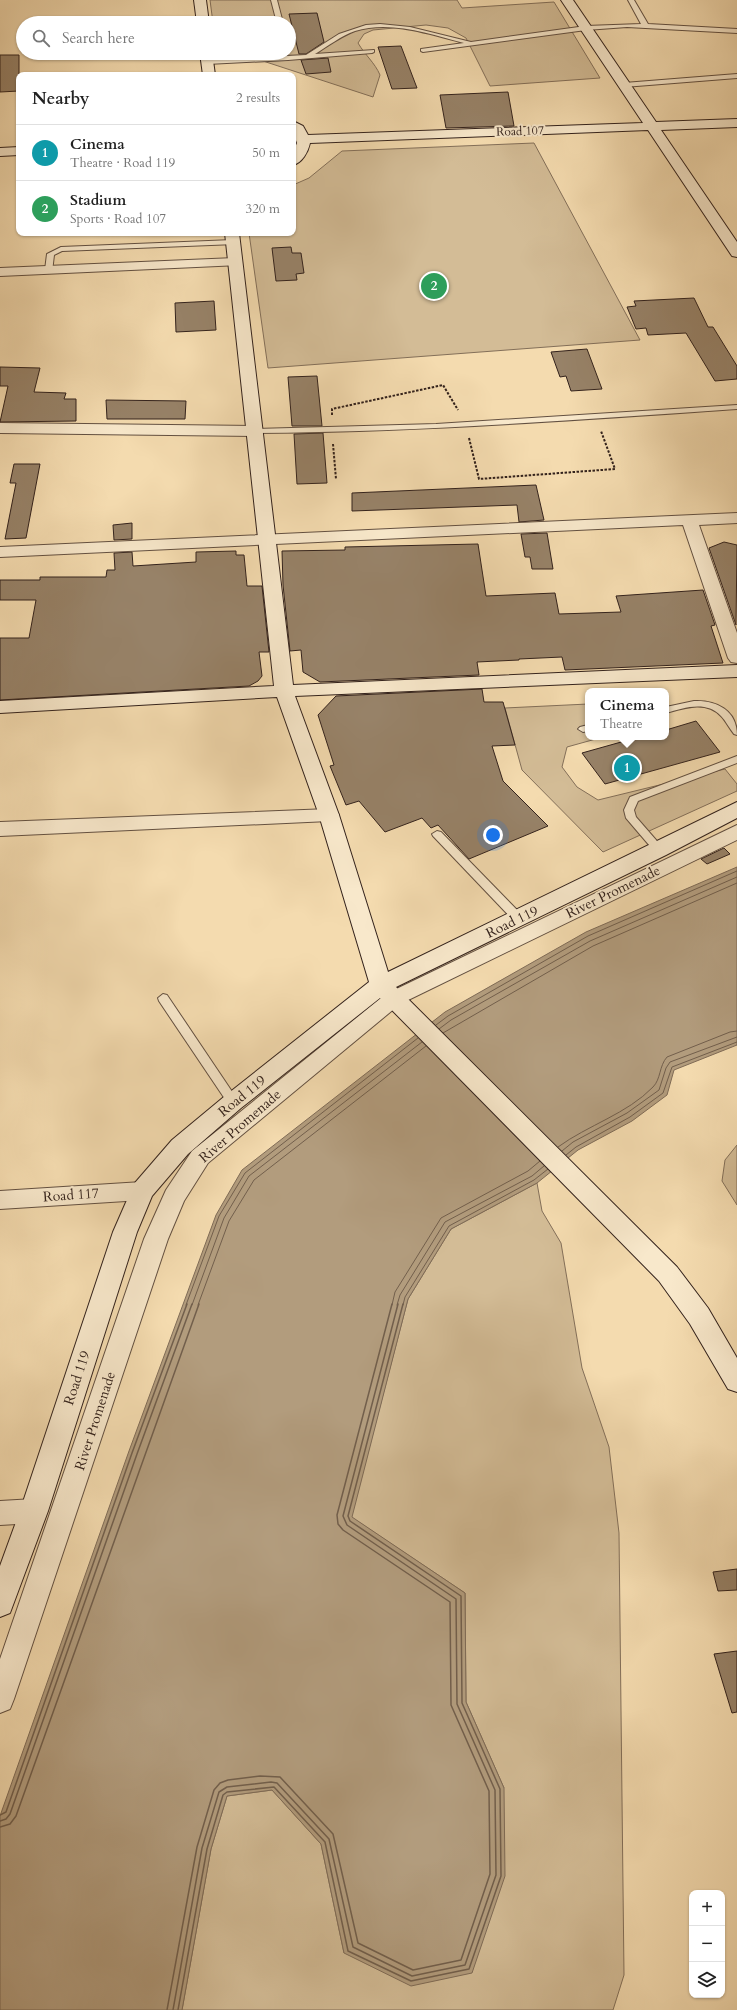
<!DOCTYPE html>
<html lang="en">
<head>
<meta charset="utf-8">
<style>
	:root { --surface:#fff; --page:#f6f6f6; --text:#222; --muted:#767676; --line:#e0e0e0; --accent:#8f2418 }
	body { margin:0; font-family:Cardo,serif; background:var(--page); color:var(--text) }
	.controls { position:absolute; right:12px; bottom:12px; display:grid; overflow:hidden; border-radius:8px; box-shadow:0 1px 3px #0004 }
	.controls button { width:36px; height:36px; display:grid; place-items:center; padding:0; border:0; border-bottom:1px solid var(--line); background:var(--surface); color:var(--text); font:20px sans-serif }
	.you { position:absolute; left:493px; top:835px; width:14px; height:14px; margin:-10px; border:3px solid #fff; border-radius:50%; background:#1a73e8; box-shadow:0 0 0 6px #1a73e833 }
	.badge { display:grid; place-items:center; width:26px; height:26px; border-radius:50%; background:var(--accent); color:#fff; font-size:13px; font-weight:700 }
	.pin { position:absolute; translate:-50% -50%; border:2px solid #fff; box-shadow:0 1px 4px #0006 }
	.popup { position:absolute; left:585px; top:688px; width:84px; height:52px; box-sizing:border-box; display:grid; place-content:center; border-radius:8px; background:var(--surface); filter:drop-shadow(0 1px 3px #0005); font-size:13px; white-space:nowrap; color:var(--muted) }
	.popup b { font-size:15px; color:var(--text) }
	.popup::after { content:''; position:absolute; left:50%; top:100%; margin-left:-8px; border:8px solid transparent; border-top-color:var(--surface) }
	.list { margin:0; padding:0; list-style:none }
	h2 { display:flex; justify-content:space-between; align-items:center; height:52px; margin:0; padding:0 16px; font-size:17px }
	h2 small { font-size:13px; font-weight:400; color:var(--muted) }
	.list li { display:grid; grid-template-columns:26px 1fr auto; gap:12px; align-items:center; box-sizing:border-box; height:56px; padding:0 16px; border-top:1px solid var(--line) }
	.list b { display:block; font-size:15px; white-space:nowrap }
	.list p { margin:0; font-size:13px; white-space:nowrap; color:var(--muted) }
	.list em { font-size:13px; font-style:normal; color:var(--muted) }
	.icon { flex:none; width:22px; height:22px; fill:none; stroke:currentColor; stroke-width:2; stroke-linecap:round; stroke-linejoin:round }
	.map { position:relative; flex:none; width:737px; height:2010px; overflow:hidden }
	.search { position:absolute; background:var(--surface); box-shadow:0 1px 3px #0004; left:16px; top:16px; width:280px; height:44px; display:flex; align-items:center; gap:10px; box-sizing:border-box; padding:0 14px; border-radius:22px; color:var(--muted); font-size:15px }
	.panel { position:absolute; background:var(--surface); box-shadow:0 1px 3px #0004; left:16px; top:72px; width:280px; height:164px; border-radius:8px }
	.map>svg:first-child { display:block }
	.green { fill:#d3bc96; stroke:#836f59 }
	.water { fill:#b29c7d; stroke:#7f6b56 }
	.lines { fill:none; stroke-linecap:round; stroke-linejoin:round }
	.shore-far1 { stroke:#725f4c; stroke-width:1 }
	.shore { stroke:#725f4c; stroke-width:1.5 }
	.building { fill:#978268; stroke:#33221c }
	.lane-casing { stroke:#635041; stroke-width:2 }
	.street-casing { stroke:#635041; stroke-width:2 }
	.secondary-casing { stroke:#33221c; stroke-width:2 }
	.path { stroke:#33221c; stroke-width:2; stroke-dasharray:2.5 1.5; stroke-linecap:butt }
	.lane { fill:#f8e8cb; fill-rule:evenodd }
	.street { fill:#f8e8cb; fill-rule:evenodd }
	.secondary { fill:#f8e8cb; fill-rule:evenodd }
	.labels { text-anchor:middle; dominant-baseline:central; stroke-width:4; stroke-linejoin:round; paint-order:stroke }
	.far-street-label { font-size:12px; fill:#33221c; stroke:#f8e8cb }
	.street-label { font-size:14px; fill:#33221c; stroke:#f8e8cb }
</style>
</head>
<body>
<div class="map">
<svg width="737" height="2010" viewBox="0 0 737 2010">
	<rect width="100%" height="100%" fill="#f4dbaf"/>
	<filter id="stains"><feTurbulence type="fractalNoise" baseFrequency=".005" numOctaves="4"/><feColorMatrix values="0 0 0 0 .2 0 0 0 0 .09 0 0 0 0 .02 0 0 0 .5 -.17"/></filter>
	<radialGradient id="worn" r=".72"><stop offset=".6" stop-color="#630" stop-opacity="0"/><stop offset="1" stop-color="#630" stop-opacity=".3"/></radialGradient>
	<g class="green">
		<path d="M210,0H457L462,8L554,2L600,78L490,86L466,38L448,28L426,25L373,30L364,34L358,43C365,55 375,63 380,75L373,97L263,61L219,63L218,53H289V23H213Z"/>
		<polygon points="534,143 640,340 268,368 249,233 293,233 293,185 309,178 342,151"/>
		<polygon points="588,704 588,737 603,737 567,747 562,767 577,787 598,800 725,769 737,784 737,791 603,852 522,770 505,708"/>
		<polygon points="737,1145 737,1205 722,1181 725,1160"/>
		<polygon points="537,1183 542,1211 561,1243 582,1368 609,1447 619,1533 624,1975 613,2010 182,2010 211,1849 227,1796 272,1790 321,1844 344,1953 504,1788 466,1702 465,1593 351,1517 408,1299 451,1229"/>
	</g>
	<polygon class="water" points="737,867 737,1045 674,1070 667,1095 632,1121 578,1150 537,1183 451,1229 408,1299 352,1517 465,1593 466,1702 504,1788 505,1876 472,1973 411,1986 344,1953 321,1844 272,1790 227,1796 211,1849 182,2010 0,2010 0,1816 129,1451 216,1215 242,1170 445,1012 586,932"/>
	<g class="lines">
		<g class="shore-far1">
			<polyline points="436,1025 448,1016 588,936 737,871"/>
			<polyline points="439,1029 451,1020 590,941 737,877"/>
			<polyline points="443,1033 593,946 737,883"/>
			<path d="M558,1147C588,1125 627,1114 653,1087C661,1079 659,1066 667,1057L730,1032L737,1031"/>
			<polyline points="562,1151 573,1142 627,1113 659,1090 666,1068 670,1062 737,1037"/>
			<polyline points="566,1155 576,1147 630,1117 663,1093 672,1067 737,1042"/>
			<polyline points="186,1305 219,1216 245,1173 418,1038"/>
			<polyline points="192,1305 224,1218 249,1176 422,1042"/>
			<polyline points="198,1305 229,1221 254,1180 426,1046"/>
			<polyline points="392,1305 395,1292 441,1218 528,1171 540,1161"/>
			<polyline points="397,1305 400,1295 445,1222 532,1176 544,1166"/>
			<polyline points="403,1305 405,1297 449,1226 534,1180 548,1169"/>
		</g>
		<g class="shore">
			<polyline points="0,1815 6,1812 132,1453 187,1304"/>
			<polyline points="0,1821 6,1819 10,1814 137,1454 192,1304"/>
			<polyline points="0,1827 10,1824 16,1816 199,1304"/>
			<polyline points="167,2010 197,1847 214,1790 220,1783 228,1780 260,1776 280,1777 333,1834 358,1943 413,1970 461,1960 490,1874 489,1791 451,1705 450,1602 343,1530 338,1524 337,1515 392,1304"/>
			<polyline points="173,2010 202,1848 219,1792 227,1787 271,1782 277,1783 329,1839 353,1947 412,1976 465,1965 496,1875 495,1790 457,1704 456,1599 347,1525 343,1516 398,1304"/>
			<polyline points="178,2010 207,1849 223,1795 227,1792 274,1787 325,1842 348,1951 411,1981 469,1969 501,1876 500,1789 462,1703 461,1596 350,1521 348,1516 403,1304"/>
		</g>
	</g>
	<g class="building">
		<polygon points="317,13 324,42 306,54 299,54 289,14"/>
		<polygon points="401,46 417,88 392,89 378,47"/>
		<polygon points="0,55 19,55 19,91 0,92"/>
		<polygon points="328,58 331,72 306,74 301,60"/>
		<polygon points="508,92 514,126 446,128 440,95"/>
		<polygon points="291,247 292,253 301,253 304,273 296,274 297,280 276,281 272,248"/>
		<polygon points="694,298 708,327 713,327 737,366 737,379 715,381 686,333 648,335 646,328 636,329 627,307 636,306 634,301"/>
		<polygon points="214,301 216,330 176,332 175,303"/>
		<polygon points="587,349 602,389 571,391 566,376 560,377 551,352"/>
		<polygon points="0,367 40,368 34,392 66,393 64,399 76,399 76,421 0,422 8,386 0,386"/>
		<polygon points="317,376 322,426 292,426 288,377"/>
		<polygon points="106,400 186,401 185,419 107,419"/>
		<polygon points="323,433 327,483 297,484 294,434"/>
		<polygon points="14,464 40,464 26,538 5,539 16,483 10,483"/>
		<polygon points="536,485 544,520 519,522 517,505 352,511 352,493"/>
		<polygon points="132,523 132,539 114,540 113,525"/>
		<polygon points="547,533 553,569 532,569 530,557 525,557 521,534"/>
		<polygon points="724,542 737,545 736,625 709,548"/>
		<polygon points="478,544 486,596 555,593 559,614 621,612 616,596 703,590 715,625 711,626 723,663 565,670 562,657 519,659 519,660 477,662 479,675 320,682 303,672 301,650 290,651 283,585 282,551 345,550 345,547"/>
		<polygon points="236,551 236,555 244,555 247,586 262,586 269,652 259,652 262,676 258,681 249,686 0,700 0,638 29,638 36,600 0,600 0,580 40,580 40,577 106,577 107,570 115,570 114,553 132,552 133,566 196,562 196,552"/>
		<polygon points="482,689 484,702 503,702 515,745 492,746 503,781 548,826 469,859 438,825 431,828 422,818 385,832 359,801 346,805 330,766 334,765 318,715 336,696"/>
		<polygon points="696,721 720,752 605,784 582,753 639,737 666,737 666,730"/>
		<polygon points="724,848 730,854 707,864 701,859"/>
		<polygon points="737,1569 737,1590 718,1591 713,1572"/>
		<polygon points="737,1651 737,1712 732,1713 714,1654"/>
	</g>
	<g class="lines">
		<defs>
			<g id="lane">
				<polygon points="271,0 277,0 283,23 277,23"/>
				<path d="M628,0H634L648,24L737,29V33L627,27L586,30L423,52L421,51V49L464,43C430,34 390,20 355,31C341,36 328,46 315,54L374,50V52L372,53L288,60L207,64L204,62L207,60L306,55L339,34L366,25L380,24L410,27L471,42L586,26L641,24Z"/>
				<polygon points="737,74 737,78 624,87 621,85 624,83"/>
				<polygon points="233,240 236,240 236,244 62,251 54,255 52,272 45,270 47,254 61,247"/>
				<path d="M737,405V409C576,420 416,432 255,433L251,431L255,429L436,424Z"/>
				<path d="M694,701C716,700 737,710 737,735L734,734C729,728 726,721 721,716C706,700 684,708 666,713V707Z"/>
				<polygon points="588,725 588,731 583,732 578,729 580,727"/>
				<polygon points="737,756 737,763 638,801 634,810 636,817 663,848 664,850 663,852 655,852 626,818 624,810 630,797"/>
				<polygon points="437,831 441,832 523,916 524,919 523,922 515,922 433,836 432,834"/>
				<polygon points="163,994 167,995 237,1099 239,1102 237,1105 229,1105 159,1001 158,998"/>
			</g>
			<g id="street">
				<polygon points="235,258 240,259 242,262 240,265 0,276 0,268"/>
				<polygon points="0,423 255,426 260,428 263,431 260,434 255,436 0,433"/>
				<polygon points="737,513 737,523 699,525 737,633 737,663 731,662 728,658 683,525 0,557 0,547"/>
				<polygon points="329,809 336,810 339,815 336,820 329,821 0,836 0,822"/>
				<polygon points="737,825 737,840 400,1004 208,1163 184,1201 168,1239 14,1699 10,1709 0,1713 0,1659 144,1239 166,1190 192,1151 386,994"/>
				<polygon points="142,1182 150,1184 153,1191 150,1198 142,1200 0,1209 0,1191"/>
				<polygon points="34,1499 43,1503 47,1511 43,1519 34,1523 0,1525 0,1501"/>
			</g>
			<g id="secondary">
				<polygon points="194,0 206,0 209,23 197,23"/>
				<path d="M561,0H573L656,122L737,119V127L661,130L737,242V257L732,256L648,130L310,143C308,152 302,163 293,165V152L297,143L293,132V121L303,126L308,135L643,123Z"/>
				<polygon points="200,53 212,53 215,75 203,75"/>
				<polygon points="19,147 19,155 0,156 0,148"/>
				<polygon points="225,233 239,233 293,685 737,665 737,677 295,696 339,815 388,972 737,802 737,818 666,855 396,987 677,1267 708,1308 737,1358 737,1392 728,1389 690,1324 659,1281 380,998 241,1108 188,1154 152,1196 137,1232 48,1511 10,1613 0,1617 0,1566 20,1511 113,1232 134,1184 172,1140 225,1096 369,982 319,815 277,697 0,713 0,701 274,686"/>
			</g>
		</defs>
		<use href="#lane" class="lane-casing"/>
		<use href="#street" class="street-casing"/>
		<use href="#secondary" class="secondary-casing"/>
		<g class="path">
			<polyline points="332,415 332,409 443,385 458,410"/>
			<polyline points="469,438 479,479 615,469 601,431"/>
			<polyline points="333,444 336,479"/>
		</g>
		<use href="#lane" class="lane"/>
		<use href="#street" class="street"/>
		<use href="#secondary" class="secondary"/>
	</g>
	<g class="labels">
		<g class="far-street-label">
			<text transform="translate(520 131) rotate(-2)">Road 107</text>
		</g>
		<g class="street-label">
			<text transform="translate(613 892) rotate(-26)">River Promenade</text>
			<text transform="translate(512 922) rotate(-26)">Road 119</text>
			<text transform="translate(242 1096) rotate(-39)">Road 119</text>
			<text transform="translate(240 1126) rotate(-41)">River Promenade</text>
			<text transform="translate(71 1195) rotate(-4)">Road 117</text>
			<text transform="translate(77 1378) rotate(-72)">Road 119</text>
			<text transform="translate(95 1421) rotate(-72)">River Promenade</text>
		</g>
	</g>
	<rect width="100%" height="100%" filter="url(#stains)"/>
	<rect width="100%" height="100%" fill="url(#worn)"/>
</svg>
<div class="controls">
<button>+</button>
<button>−</button>
<button><svg class="icon" aria-label="layers" viewBox="0 0 24 24"><path d="M12 4l9 5-9 5-9-5zM3 14l9 5 9-5"/></svg></button>
</div>
<div class="you"></div>
<div class="pin badge" style="left:627px;top:768px;background:#0f9aa8">1</div>
<div class="popup"><b>Cinema</b>Theatre</div>
<div class="pin badge" style="left:434px;top:286px;background:#2e9e5b">2</div>
<div class="search"><svg class="icon" aria-label="search" viewBox="0 0 24 24"><circle cx="10" cy="10" r="6"/><path d="M15 15l6 6"/></svg>Search here</div>
<section class="panel">
<h2>Nearby<small>2 results</small></h2>
<ul class="list">
<li><span class="badge" style="background:#0f9aa8">1</span><div><b>Cinema</b><p>Theatre · Road 119</p></div><em>50 m</em></li>
<li><span class="badge" style="background:#2e9e5b">2</span><div><b>Stadium</b><p>Sports · Road 107</p></div><em>320 m</em></li>
</ul>
</section>
</div>
</body>
</html>
